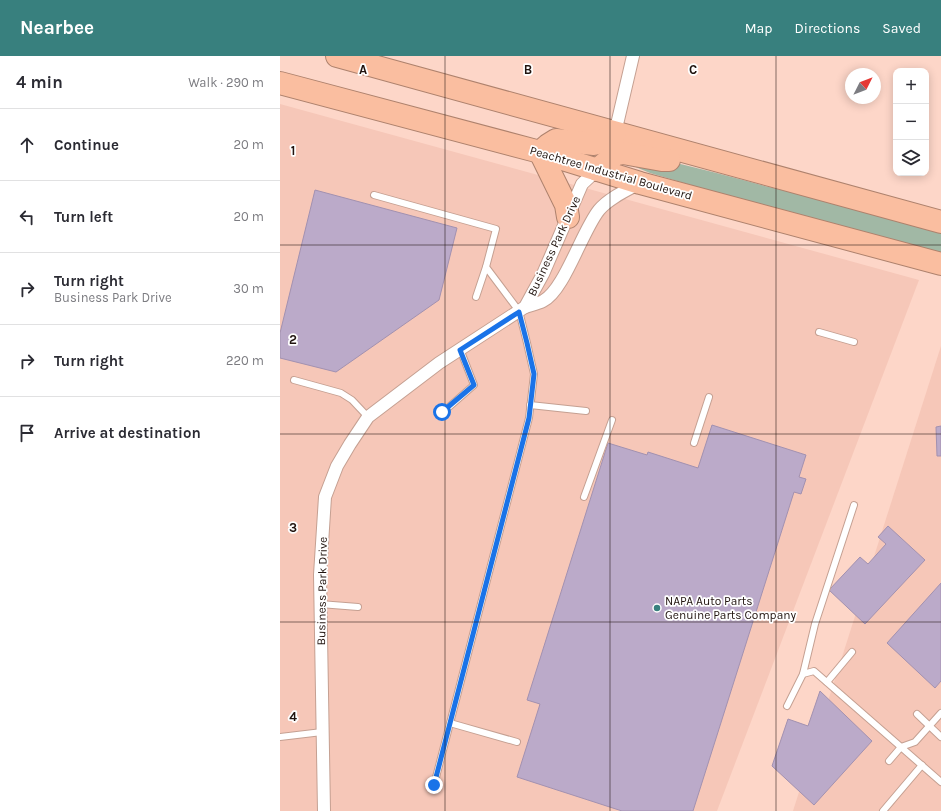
<!DOCTYPE html>
<html lang="en">
<head>
<meta charset="utf-8">
<style>
	:root { --surface:#fff; --page:#f7f7f7; --text:#2b2b33; --muted:#7c7c81; --line:#e1e1e2; --accent:#38807e }
	body { margin:0; font-family:Karla,sans-serif; background:var(--page); color:var(--text) }
	.controls { position:absolute; right:12px; top:12px; display:grid; overflow:hidden; border-radius:8px; box-shadow:0 2px 10px #0003 }
	.controls button { width:36px; height:36px; display:grid; place-items:center; padding:0; border:0; border-bottom:1px solid var(--line); background:var(--surface); color:var(--text); font:20px sans-serif }
	.compass { position:absolute; left:565px; top:12px; width:36px; height:36px; border-radius:50%; background:var(--surface); box-shadow:0 2px 10px #0003; rotate:48deg }
	.stop { position:absolute; width:12px; height:12px; margin:-9px; border:3px solid #1a73e8; border-radius:50%; background:#fff }
	.stop.end { background:#1a73e8; border-color:#fff; box-shadow:0 1px 4px #0008 }
	.list { margin:0; padding:0; list-style:none }
	h2 { display:flex; justify-content:space-between; align-items:center; height:52px; margin:0; padding:0 16px; font-size:17px }
	h2 small { font-size:13px; font-weight:400; color:var(--muted) }
	.list li { display:grid; grid-template-columns:26px 1fr auto; gap:12px; align-items:center; box-sizing:border-box; height:72px; padding:0 16px; border-top:1px solid var(--line) }
	.list b { display:block; font-size:15px; white-space:nowrap }
	.list p { margin:0; font-size:13px; white-space:nowrap; color:var(--muted) }
	.list em { font-size:13px; font-style:normal; color:var(--muted) }
	.icon { flex:none; width:22px; height:22px; fill:none; stroke:currentColor; stroke-width:2; stroke-linecap:round; stroke-linejoin:round }
	.map { position:relative; flex:none; width:661px; height:755px; overflow:hidden }
	header { display:flex; align-items:center; gap:24px; box-sizing:border-box; height:56px; padding:0 20px; background:var(--accent); color:#fff }
	header strong { font-size:19px }
	nav { display:flex; gap:22px; margin-inline-start:auto; font-size:14px }
	main { display:flex }
	aside { flex:1; background:var(--surface) }
	.map>svg:first-child { display:block }
	.built { fill:#f6c7b8 }
	.green { fill:#a1b8a5 }
	.building { fill:#bbaac9; stroke:#a291b0 }
	.lines { fill:none; stroke-linecap:round; stroke-linejoin:round }
	.lane-casing { stroke:#c5a092; stroke-width:8 }
	.street-casing { stroke:#c5a092; stroke-width:14 }
	.highway-casing { stroke:#ae826d; stroke-width:24 }
	.lane { stroke:#fff; stroke-width:6 }
	.street { stroke:#fff; stroke-width:12 }
	.highway { stroke:#fabea0; stroke-width:22 }
	.route { stroke:#1a73e8; stroke-width:5 }
	.grid { fill:none; stroke:#21140f; stroke-width:1; stroke-opacity:0.55 }
	.poi-dot { fill:#38807e; stroke:#fff; stroke-width:1.5 }
	.labels { text-anchor:middle; dominant-baseline:central; stroke-width:3.5; stroke-linejoin:round; paint-order:stroke }
	.street-label { font-size:12px; fill:#21140f; stroke:#fff }
	.poi-label { font-size:12px; fill:#21140f; stroke:#fff; text-anchor:start }
	.grid-label { font-size:13px; text-anchor:middle; font-weight:bold; fill:#21140f; stroke:#fff; stroke-width:3.5; stroke-linejoin:round; paint-order:stroke }
</style>
</head>
<body>
<header>
<strong>Nearbee</strong>
<nav><a>Map</a><a>Directions</a><a>Saved</a></nav>
</header>
<main>
<aside>
<h2>4 min<small>Walk · 290 m</small></h2>
<ul class="list">
<li><svg class="icon" aria-label="ahead" viewBox="0 0 24 24"><path d="M12 20V5M6 11l6-6 6 6"/></svg><div><b>Continue</b></div><em>20 m</em></li>
<li><svg class="icon" aria-label="left" viewBox="0 0 24 24"><path d="M17 20v-9H6M10 6l-5 5 5 5"/></svg><div><b>Turn left</b></div><em>20 m</em></li>
<li><svg class="icon" aria-label="right" viewBox="0 0 24 24"><path d="M7 20v-9h11M14 6l5 5-5 5"/></svg><div><b>Turn right</b><p>Business Park Drive</p></div><em>30 m</em></li>
<li><svg class="icon" aria-label="right" viewBox="0 0 24 24"><path d="M7 20v-9h11M14 6l5 5-5 5"/></svg><div><b>Turn right</b></div><em>220 m</em></li>
<li><svg class="icon" aria-label="arrive" viewBox="0 0 24 24"><path d="M6 21V4h12l-3 4 3 4H6"/></svg><div><b>Arrive at destination</b></div></li>
</ul>
</aside>
<div class="map">
<svg width="661" height="755" viewBox="0 0 661 755">
	<rect width="100%" height="100%" fill="#fdd6c8"/>
	<g class="built">
		<polygon points="0,48 639,224 437,755 0,755"/>
		<polygon points="661,290 661,755 513,755"/>
	</g>
	<path class="green" d="M355,98C400,107 444,119 489,131C546,145 604,157 661,173V199L581,179L370,117L346,107Z"/>
	<g class="building">
		<polygon points="35,134 177,172 159,244 56,316 0,302 0,277"/>
		<polygon points="432,369 526,399 519,421 526,423 521,438 514,436 413,755 342,755 237,721 260,648 247,644 328,387 367,399 368,396 418,412"/>
		<polygon points="661,370 661,400 657,400 656,371"/>
		<polygon points="608,470 645,504 585,568 549,534 580,501 588,508 606,488 598,481"/>
		<polygon points="661,527 661,625 655,632 607,587"/>
		<polygon points="540,635 592,685 534,749 492,710 508,663 528,670"/>
	</g>
	<g class="lines">
		<defs>
			<g id="lane">
				<polyline points="94,139 216,173 206,211 239,255 247,287 254,318 249,362 154,729"/>
				<polyline points="196,241 206,211"/>
				<polyline points="539,276 574,286"/>
				<polyline points="14,324 61,337 72,344 88,361"/>
				<polyline points="250,349 306,355"/>
				<polyline points="162,357 194,329 180,293"/>
				<polyline points="414,387 429,341"/>
				<polyline points="304,441 332,364"/>
				<polyline points="40,548 78,551"/>
				<polyline points="523,618 535,568 574,449"/>
				<polyline points="547,626 572,596"/>
				<polyline points="507,650 523,618 534,615 661,726"/>
				<polyline points="637,658 661,681"/>
				<polyline points="170,667 237,686"/>
				<polyline points="0,681 42,676"/>
				<polyline points="609,705 621,691 635,686 661,657"/>
				<polyline points="603,755 642,709"/>
			</g>
			<g id="street">
				<polyline points="335,77 353,0"/>
				<path d="M245,251C251,249 257,248 263,245C284,235 302,175 319,154C329,142 347,134 360,127"/>
				<polyline points="44,755 40,519 45,441 57,410 70,388 88,361 159,307 245,251 263,218 302,128 317,114"/>
			</g>
			<g id="highway">
				<polyline points="57,0 661,166"/>
				<polyline points="0,27 260,96 360,127 661,208"/>
				<polyline points="260,96 268,89 276,84 314,88 321,86 335,77"/>
				<polyline points="260,96 286,149 288,161"/>
				<polyline points="317,114 336,98 343,97 382,104 389,104"/>
			</g>
		</defs>
		<use href="#lane" class="lane-casing"/>
		<use href="#street" class="street-casing"/>
		<use href="#highway" class="highway-casing"/>
		<use href="#lane" class="lane"/>
		<use href="#street" class="street"/>
		<use href="#highway" class="highway"/>
	</g>
	<g class="lines">
		<polyline class="route" points="154,729 249,362 254,318 247,287 239,256 180,294 194,329 162,356"/>
	</g>
	<path class="grid" d="M165,0V755M330,0V755M496,0V755M0,189H661M0,378H661M0,566H661"/>
	<circle class="poi-dot" cx="377" cy="552" r="4"/>
	<g class="labels">
		<g class="street-label">
			<text transform="translate(331 117) rotate(16)">Peachtree Industrial Boulevard</text>
			<text transform="translate(274 190) rotate(-65)">Business Park Drive</text>
			<text transform="translate(42 535) rotate(-89)">Business Park Drive</text>
		</g>
		<g class="poi-label">
			<text x="385" y="545">NAPA Auto Parts<tspan x="385" dy="14">Genuine Parts Company</tspan></text>
		</g>
	</g>
	<g class="grid-label">
		<text x="83" y="18">A</text>
		<text x="248" y="18">B</text>
		<text x="413" y="18">C</text>
		<text x="13" y="99">1</text>
		<text x="13" y="288">2</text>
		<text x="13" y="476">3</text>
		<text x="13" y="665">4</text>
	</g>
</svg>
<div class="controls">
<button>+</button>
<button>−</button>
<button><svg class="icon" aria-label="layers" viewBox="0 0 24 24"><path d="M12 4l9 5-9 5-9-5zM3 14l9 5 9-5"/></svg></button>
</div>
<svg class="compass" viewBox="-18 -18 36 36"><path d="M0-13l5 13h-10z" fill="#e53935"/><path d="M0 13l5-13h-10z" fill="#7c7c81"/></svg>
<div class="stop" style="left:162px;top:356px"></div>
<div class="stop end" style="left:154px;top:729px"></div>
</div>
</main>
</body>
</html>
